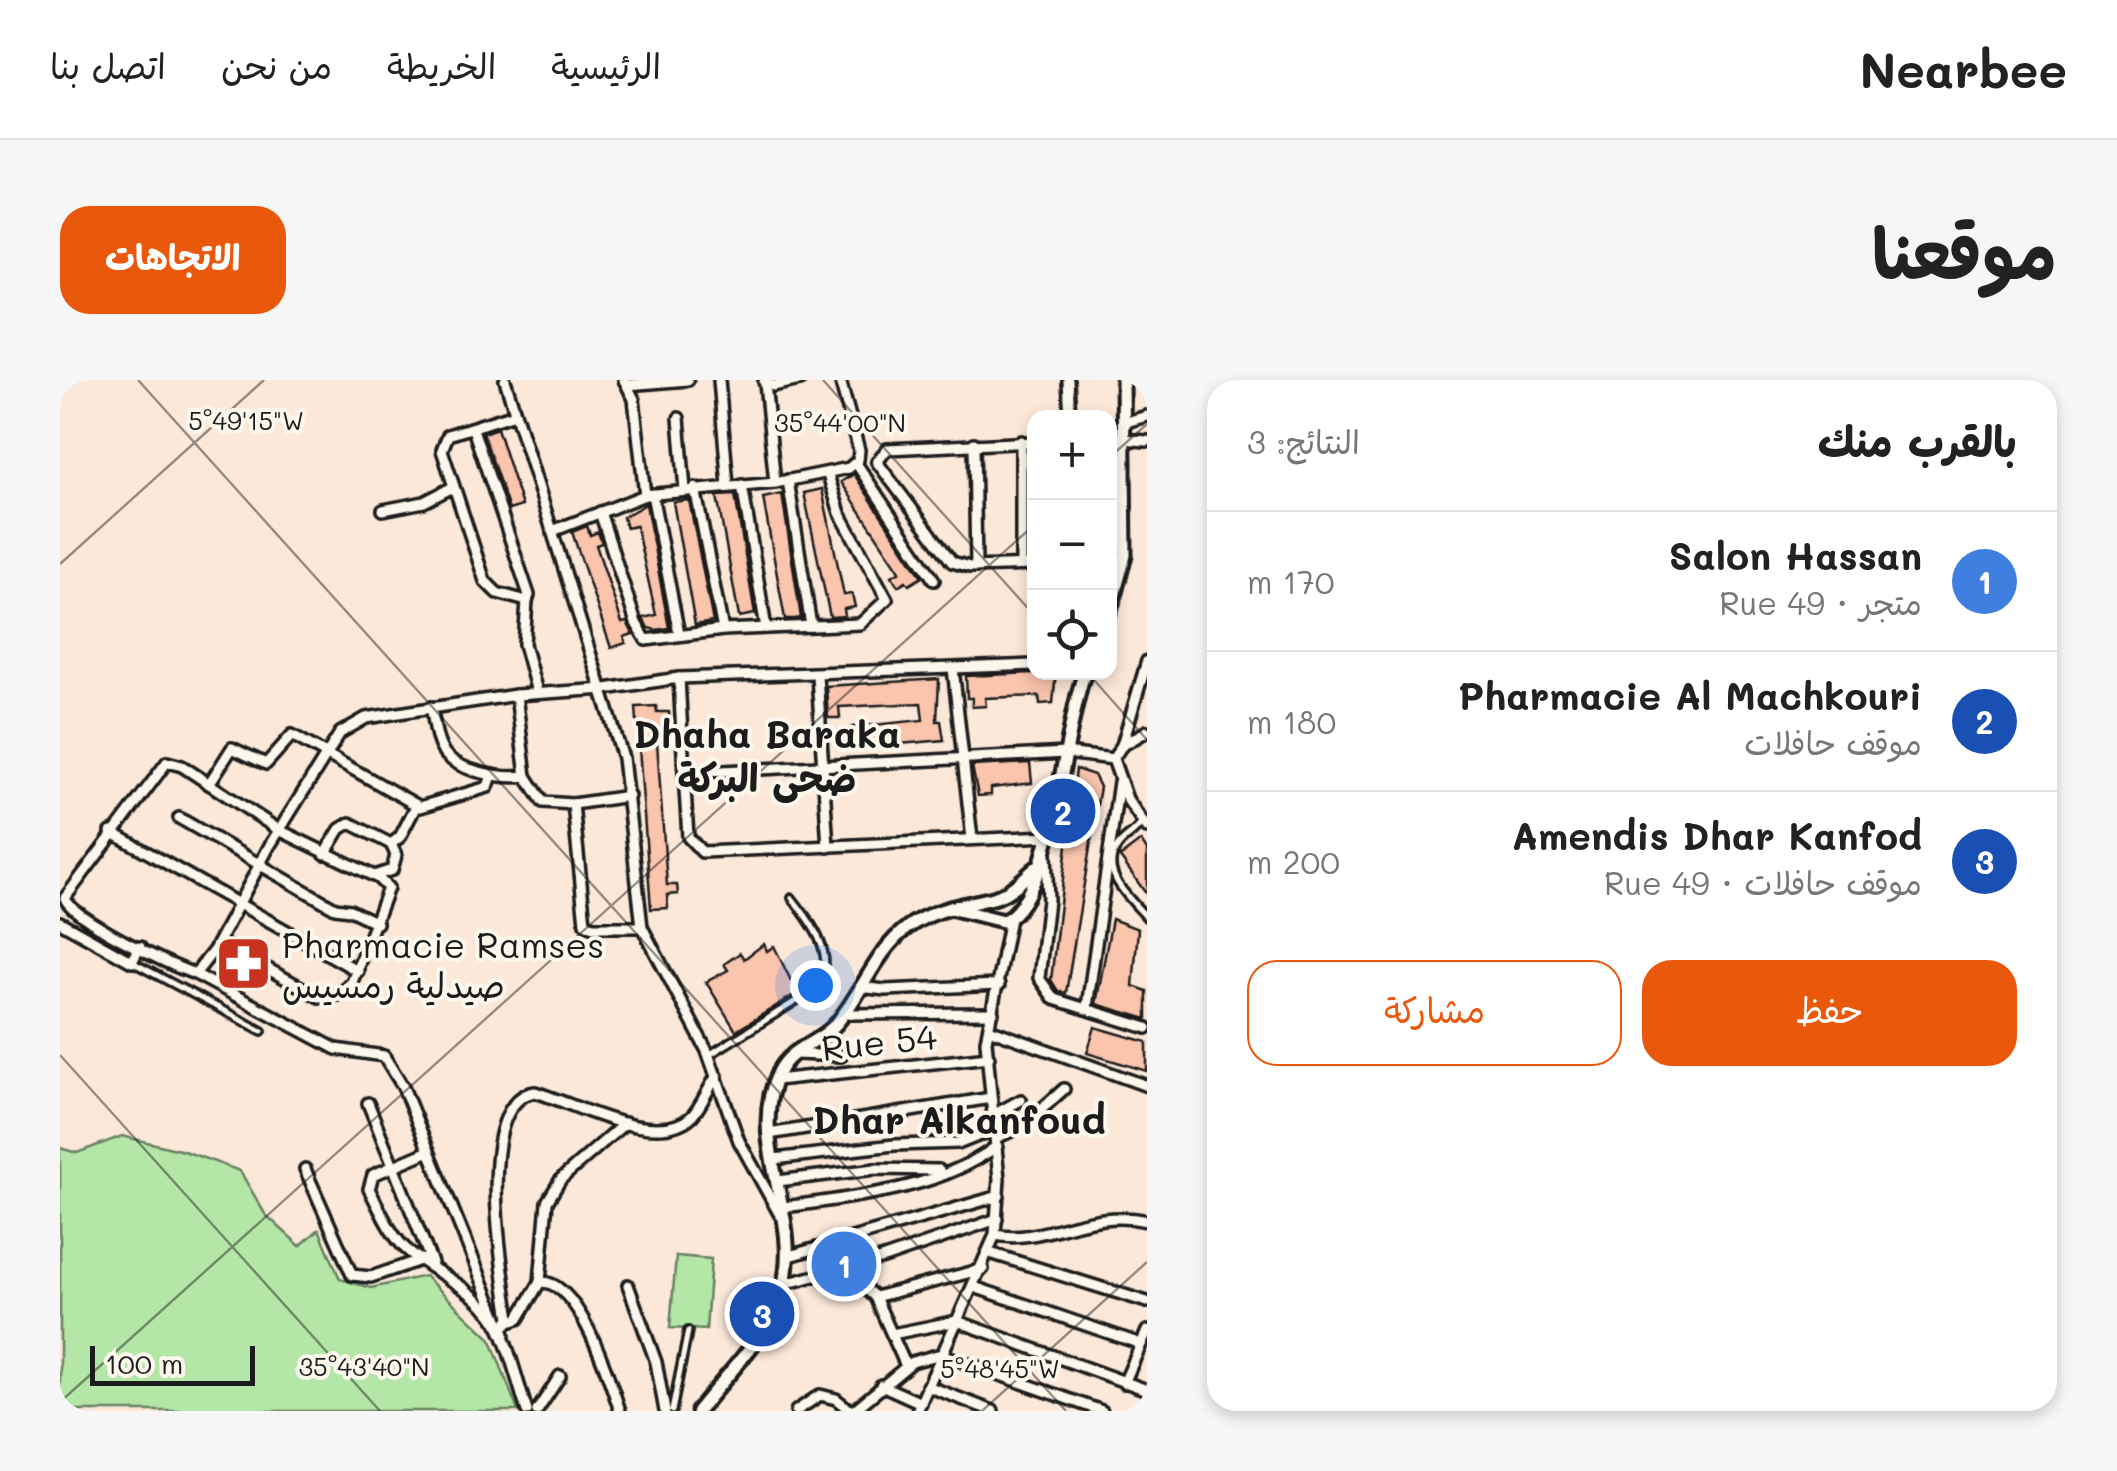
<!DOCTYPE html>
<html lang="ar">
<head>
<meta charset="utf-8">
<style>
	:root { --surface:#fff; --page:#f6f6f6; --text:#222; --muted:#767676; --line:#e0e0e0; --accent:#ea580c }
	body { margin:0; font-family:Mali,"Playpen Sans Arabic",sans-serif; background:var(--page); color:var(--text); direction:rtl }
	.controls { position:absolute; right:30px; top:30px; display:grid; overflow:hidden; border-radius:20px; box-shadow:0 5px 15px #0003 }
	.controls button { width:90px; height:90px; display:grid; place-items:center; padding:0; border:0; border-bottom:2px solid var(--line); background:var(--surface); color:var(--text); font:50px sans-serif }
	.scale { position:absolute; left:30px; bottom:25px; width:165px; box-sizing:border-box; padding-left:10px; border:5px solid #1c1c1c; border-top:0; font-size:28px; line-height:35px; white-space:nowrap; color:#1c1c1c; -webkit-text-stroke:8px #fbf7ec; paint-order:stroke }
	.you { position:absolute; left:755px; top:605px; width:35px; height:35px; margin:-25px; border:8px solid #fff; border-radius:50%; background:#1a73e8; box-shadow:0 0 0 15px #1a73e833 }
	.badge { display:grid; place-items:center; width:65px; height:65px; border-radius:50%; background:var(--accent); color:#fff; font-size:32px; font-weight:700 }
	.pin { position:absolute; translate:-50% -50%; border:5px solid #fff; box-shadow:0 2px 10px #0006 }
	.list { margin:0; padding:0; list-style:none }
	h2 { display:flex; justify-content:space-between; align-items:center; height:130px; margin:0; padding:0 40px; font-size:42px }
	h2 small { font-size:32px; font-weight:400; color:var(--muted) }
	.list li { display:grid; grid-template-columns:65px 1fr auto; gap:30px; align-items:center; box-sizing:border-box; height:140px; padding:0 40px; border-top:2px solid var(--line) }
	.list b { display:block; font-size:38px; white-space:nowrap }
	.list p { margin:0; font-size:32px; white-space:nowrap; color:var(--muted) }
	.list em { font-size:32px; font-style:normal; color:var(--muted) }
	.actions { display:flex; gap:20px; padding:30px 40px }
	.actions a { flex:1; padding:22px 0; border:2px solid var(--accent); border-radius:30px; text-align:center; font-size:35px; color:var(--accent) }
	.actions .main { background:var(--accent); color:#fff }
	.icon { flex:none; width:55px; height:55px; fill:none; stroke:currentColor; stroke-width:2; stroke-linecap:round; stroke-linejoin:round }
	.map { position:relative; flex:none; width:1087px; height:1031px; overflow:hidden; direction:ltr; border-radius:30px }
	header { display:flex; align-items:center; gap:60px; box-sizing:border-box; height:140px; padding:0 50px; background:var(--surface); border-bottom:2px solid var(--line) }
	header strong { font-size:48px }
	nav { display:flex; gap:55px; margin-inline-start:auto; font-size:35px }
	.intro { display:flex; align-items:center; justify-content:space-between; box-sizing:border-box; height:240px; padding:0 60px }
	h1 { margin:0; font-size:70px }
	.button { padding:25px 45px; border-radius:30px; background:var(--accent); color:#fff; font-size:35px; font-weight:700 }
	main { display:flex; gap:60px; padding:0 60px }
	aside { flex:1; background:var(--surface); border-radius:30px; box-shadow:0 5px 15px #0003 }
	.map>svg:first-child { display:block }
	.green { fill:#b4e6a7; stroke:#688162; stroke-width:2.5 }
	.building { fill:#fac4ad; stroke:#1c1c1c; stroke-width:2.5 }
	.lines { fill:none; stroke-linecap:round; stroke-linejoin:round }
	.service-casing { stroke:#1c1c1c; stroke-width:12 }
	.minor-casing { stroke:#1c1c1c; stroke-width:16 }
	.tertiary-casing { stroke:#1c1c1c; stroke-width:19 }
	.service { stroke:#fbf7ec; stroke-width:5 }
	.minor { stroke:#fbf7ec; stroke-width:9 }
	.tertiary { stroke:#fbf7ec; stroke-width:11 }
	.ticks { fill:none; stroke:#1c1c1c; stroke-width:2.5; stroke-opacity:0.45 }
	.labels { text-anchor:middle; dominant-baseline:central; stroke-width:8; stroke-linejoin:round; paint-order:stroke }
	.poi-label { font-size:35px; fill:#1c1c1c; stroke:#fbf7ec; text-anchor:start }
	.street-label { font-size:35px; fill:#1c1c1c; stroke:#fbf7ec }
	.neighbourhood-label { font-size:38px; font-weight:bold; fill:#1c1c1c; stroke:#fbf7ec }
	.ticks-label { font-size:25px; text-anchor:middle; fill:#1c1c1c; stroke:#fbf7ec; stroke-width:8; stroke-linejoin:round; paint-order:stroke }
</style>
</head>
<body>
<header>
<strong>Nearbee</strong>
<nav><a>الرئيسية</a><a>الخريطة</a><a>من نحن</a><a>اتصل بنا</a></nav>
</header>
<div class="intro"><h1>موقعنا</h1><a class="button">الاتجاهات</a></div>
<main>
<aside>
<h2>بالقرب منك<small>النتائج: 3</small></h2>
<ul class="list">
<li><span class="badge" style="background:#3f7fe0">1</span><div><b>Salon Hassan</b><p>متجر · Rue 49</p></div><em>170 m</em></li>
<li><span class="badge" style="background:#1a4fb4">2</span><div><b>Pharmacie Al Machkouri</b><p>موقف حافلات</p></div><em>180 m</em></li>
<li><span class="badge" style="background:#1a4fb4">3</span><div><b>Amendis Dhar Kanfod</b><p>موقف حافلات · Rue 49</p></div><em>200 m</em></li>
</ul>
<div class="actions"><a class="main">حفظ</a><a>مشاركة</a></div>
</aside>
<div class="map">
<svg width="1087" height="1031" viewBox="0 0 1087 1031">
	<rect width="100%" height="100%" fill="#fbe8d9"/>
	<filter id="ink" filterUnits="userSpaceOnUse"><feTurbulence type="fractalNoise" baseFrequency=".01" numOctaves="2"/><feDisplacementMap in="SourceGraphic" scale="20" xChannelSelector="R" yChannelSelector="G"/><feConvolveMatrix kernelMatrix="1 2 1 2 8 2 1 2 1" color-interpolation-filters="sRGB"/></filter>
	<g filter="url(#ink)">
		<g class="green">
			<polygon points="62,756 124,771 180,791 205,834 240,866 259,849 280,899 311,908 365,896 430,958 458,1031 0,1031 0,768 17,773"/>
			<polygon points="616,876 651,879 646,950 610,948"/>
		</g>
		<g class="building">
			<polygon points="437,48 462,126 449,130 423,53"/>
			<polygon points="794,94 862,197 849,205 846,201 838,206 832,196 840,191 781,102"/>
			<polygon points="762,109 784,215 792,214 795,227 784,229 785,236 770,237 744,113"/>
			<polygon points="722,114 741,238 735,239 725,239 703,118"/>
			<polygon points="675,115 695,234 679,237 657,116"/>
			<polygon points="629,120 653,242 635,245 613,122"/>
			<polygon points="586,124 609,248 596,250 588,248 583,238 596,235 576,146 566,148 563,137"/>
			<polygon points="527,146 530,155 538,152 542,163 536,165 562,243 567,242 573,254 564,257 566,263 551,268 512,152"/>
			<polygon points="996,292 993,323 980,324 979,316 925,318 926,326 912,327 912,318 907,318 906,296"/>
			<polygon points="879,299 877,341 881,341 884,360 795,368 792,347 863,340 861,323 779,327 780,338 768,338 766,306"/>
			<polygon points="596,326 597,332 609,332 610,347 596,348 607,505 617,505 618,514 607,515 608,528 591,529 576,327"/>
			<polygon points="970,383 972,403 931,408 931,415 918,416 912,386"/>
			<polygon points="1016,389 1034,395 1040,407 1006,613 998,611 991,600"/>
			<polygon points="1081,461 1087,470 1087,515 1060,477"/>
			<polygon points="1052,539 1078,549 1073,606 1087,611 1087,639 1036,624"/>
			<polygon points="704,564 707,571 714,566 737,613 676,651 646,602 668,590 664,584 680,573 684,579"/>
			<polygon points="1035,647 1087,662 1087,691 1027,673"/>
		</g>
		<g class="lines">
			<defs>
				<g id="service">
					<path d="M1082,442C1076,453 1065,456 1058,466C1038,493 1071,519 1087,538"/>
					<polyline points="72,582 202,651"/>
					<path d="M649,675L759,607C776,574 753,545 732,518"/>
					<polyline points="612,1031 628,951"/>
				</g>
				<g id="minor">
					<polyline points="445,0 563,378 582,547 647,671 679,761 720,835"/>
					<polyline points="564,0 574,19 585,115"/>
					<polyline points="659,0 668,106"/>
					<polyline points="1008,0 1010,38"/>
					<polyline points="704,2 713,6 740,0"/>
					<polyline points="705,3 715,103"/>
					<polyline points="567,5 628,0"/>
					<polyline points="619,38 625,110"/>
					<polyline points="1063,43 1087,36"/>
					<polyline points="413,49 469,215 467,221 437,213 425,201 382,70 388,55 455,34"/>
					<polyline points="1062,59 1087,61"/>
					<polyline points="961,61 961,185"/>
					<polyline points="974,62 827,69 817,82 892,182 910,187 974,185"/>
					<polyline points="914,63 916,187"/>
					<polyline points="796,83 874,200"/>
					<polyline points="728,100 751,246"/>
					<polyline points="682,105 706,248"/>
					<polyline points="635,108 663,250"/>
					<polyline points="592,114 619,254"/>
					<polyline points="323,130 364,122 393,107"/>
					<polyline points="540,132 576,243 586,260 663,250 800,244 827,219 780,133 768,95"/>
					<polyline points="495,150 585,115 715,103 789,88 798,80 799,70 780,0"/>
					<polyline points="467,221 464,264 477,312"/>
					<polyline points="893,288 912,459"/>
					<polyline points="757,295 768,467"/>
					<polyline points="619,298 624,393 1006,373 1053,379 1067,419 1087,448"/>
					<polyline points="456,315 466,396"/>
					<path d="M371,327C374,340 375,355 380,366C391,392 443,399 466,396L483,422L513,424L525,543L533,547H582"/>
					<polyline points="1063,365 1087,351"/>
					<polyline points="1053,379 1062,365 1087,281"/>
					<polyline points="624,393 628,457 642,472 989,456"/>
					<polyline points="149,404 172,368 206,384 232,355 360,427 428,407 432,395"/>
					<polyline points="513,424 569,416"/>
					<polyline points="119,438 275,528 290,530 317,543"/>
					<polyline points="51,452 298,591"/>
					<polyline points="265,474 280,449 290,443 331,464 340,457 356,426"/>
					<polyline points="986,474 988,520 979,598 994,619 1087,648"/>
					<polyline points="314,496 332,490 336,475 331,464"/>
					<polyline points="0,542 72,582 80,567"/>
					<path d="M159,562L259,617L278,615L292,602L328,508L318,498L219,450L122,386L107,382L5,518C13,540 110,585 135,594L154,570L210,465L280,353L306,338L456,315L545,309L619,298L974,285"/>
					<polyline points="135,594 276,669 324,676 343,707 369,771"/>
					<polyline points="800,607 825,610 939,605"/>
					<polyline points="1027,627 1059,402"/>
					<polyline points="784,634 933,633"/>
					<polyline points="929,649 1087,706"/>
					<polyline points="736,674 781,676"/>
					<polyline points="716,700 929,677"/>
					<polyline points="308,723 372,883"/>
					<polyline points="933,735 961,720"/>
					<polyline points="709,754 931,718"/>
					<polyline points="936,758 963,746 1004,709"/>
					<polyline points="714,779 834,765 900,763 935,749"/>
					<polyline points="245,789 292,895 311,897 363,879"/>
					<polyline points="718,801 815,789 879,790"/>
					<path d="M724,827C795,817 878,810 937,766"/>
					<path d="M935,855C985,865 1028,827 1087,841"/>
					<polyline points="930,873 1087,922"/>
					<polyline points="729,876 939,816"/>
					<polyline points="782,887 815,917 846,986"/>
					<polyline points="480,902 487,822 501,799 565,743"/>
					<polyline points="724,904 824,878 937,839"/>
					<polyline points="568,905 596,982 605,1031"/>
					<polyline points="914,907 1081,964"/>
					<polyline points="815,917 923,889"/>
					<path d="M449,942L458,939L480,902C519,899 550,1001 560,1031"/>
					<path d="M442,949L450,938C443,894 412,721 475,712C514,723 596,770 632,736C642,725 648,708 657,696"/>
					<path d="M444,954L369,771L313,795L309,809C320,829 329,853 346,869C375,894 407,903 432,936C447,956 458,1005 467,1031"/>
					<polyline points="832,954 897,941 1087,1010"/>
					<polyline points="1064,1003 1087,951"/>
					<polyline points="821,1005 861,1023"/>
					<polyline points="867,1006 933,1031"/>
					<polyline points="477,1031 500,996"/>
					<polyline points="736,1031 760,1015 776,1019 791,1031"/>
					<polyline points="793,1031 852,982 881,974 1042,1031"/>
					<polyline points="857,1031 935,855 939,799 926,661 950,538"/>
				</g>
				<g id="tertiary">
					<polyline points="1050,231 1065,175 1063,0"/>
					<path d="M890,528L943,541C993,522 1004,344 1025,292"/>
					<path d="M638,1031C667,994 711,953 723,907C743,835 685,760 719,692C731,667 760,663 776,644C803,613 814,573 848,547C873,529 904,525 933,518C949,514 963,499 976,488"/>
				</g>
			</defs>
			<use href="#service" class="service-casing"/>
			<use href="#minor" class="minor-casing"/>
			<use href="#tertiary" class="tertiary-casing"/>
			<use href="#service" class="service"/>
			<use href="#minor" class="minor"/>
			<use href="#tertiary" class="tertiary"/>
		</g>
	</g>
	<path class="ticks" d="M78,0L1006,1031M763,0L974,235M1050,77L1087,44M0,184L204,0M1027,292L1087,360M0,675L320,1031M0,1022L974,145M922,1031L1087,882"/>
	<defs>
		<symbol id="pharmacy-square" viewBox="-11 -11 22 22"><rect x="-9" y="-9" width="18" height="18" rx="4" fill="#c8321e" stroke="#fbf7ec"/><path d="M-2-6h4v4h4v4h-4v4h-4v-4h-4v-4h4Z" fill="#fff"/></symbol>
	</defs>
	<g fill-rule="evenodd">
		<use href="#pharmacy-square" x="152" y="552" width="63" height="63"/>
	</g>
	<g class="labels">
		<g class="poi-label">
			<text x="222" y="564">Pharmacie Ramses<tspan x="222" dy="40">صيدلية رمسيس</tspan></text>
		</g>
		<g class="street-label">
			<text transform="translate(819 661) rotate(-6)">Rue 54</text>
		</g>
		<g class="neighbourhood-label">
			<text x="707" y="353">Dhaha Baraka<tspan x="707" dy="44">ضحى البركة</tspan></text>
			<text x="899" y="739">Dhar Alkanfoud</text>
		</g>
	</g>
	<g class="ticks-label">
		<text x="186" y="50">5°49'15"W</text>
		<text x="780" y="52">35°44'00"N</text>
		<text x="304" y="996">35°43'40"N</text>
		<text x="940" y="998">5°48'45"W</text>
	</g>
</svg>
<div class="controls">
<button>+</button>
<button>−</button>
<button><svg class="icon" aria-label="locate" viewBox="0 0 24 24"><circle cx="12" cy="12" r="6"/><path d="M12 2v4M12 18v4M2 12h4M18 12h4"/></svg></button>
</div>
<div class="scale">100 m</div>
<div class="you"></div>
<div class="pin badge" style="left:784px;top:884px;background:#3f7fe0">1</div>
<div class="pin badge" style="left:1003px;top:431px;background:#1a4fb4">2</div>
<div class="pin badge" style="left:702px;top:934px;background:#1a4fb4">3</div>
</div>
</main>
</body>
</html>
